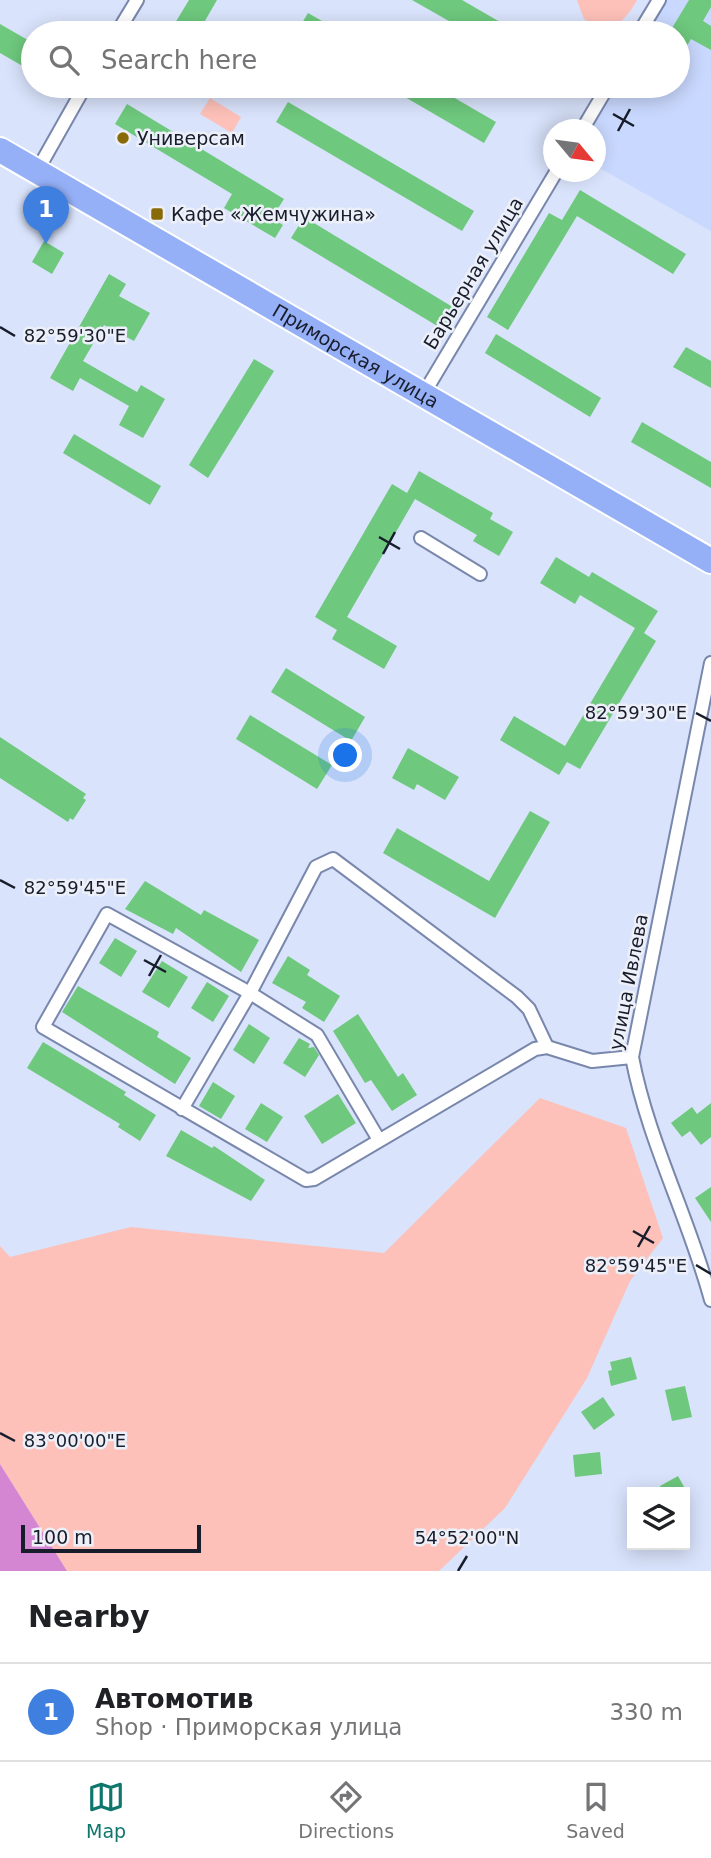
<!DOCTYPE html>
<html lang="en">
<head>
<meta charset="utf-8">
<style>
	:root { --surface:#fff; --page:#f2f2f2; --text:#202124; --muted:#757577; --line:#e0e0e0; --accent:#0f766e }
	body { margin:0; font-family:"DejaVu Sans",sans-serif; background:var(--page); color:var(--text) }
	.controls { position:absolute; right:21px; bottom:21px; display:grid; overflow:hidden; border-radius:0px; box-shadow:0 4px 18px #0003 }
	.controls button { width:63px; height:63px; display:grid; place-items:center; padding:0; border:0; border-bottom:2px solid var(--line); background:var(--surface); color:var(--text); font:35px sans-serif }
	.compass { position:absolute; left:543px; top:119px; width:63px; height:63px; border-radius:50%; background:var(--surface); box-shadow:0 4px 18px #0003; rotate:119deg }
	.scale { position:absolute; left:21px; bottom:18px; width:180px; box-sizing:border-box; padding-left:7px; border:4px solid #181d2c; border-top:0; font-size:19px; line-height:24px; white-space:nowrap; color:#181d2c; -webkit-text-stroke:5px #edf0f8; paint-order:stroke }
	.you { position:absolute; left:346px; top:756px; width:24px; height:24px; margin:-18px; border:5px solid #fff; border-radius:50%; background:#1a73e8; box-shadow:0 0 0 10px #1a73e833 }
	.badge { display:grid; place-items:center; width:46px; height:46px; border-radius:50%; background:var(--accent); color:#fff; font-size:23px; font-weight:700 }
	.pin { position:absolute; translate:-50% -58px; filter:drop-shadow(0 2px 4px #0008) }
	.pin::after { content:''; position:absolute; top:37px; width:24px; height:21px; background:inherit; clip-path:polygon(0 0,100% 0,50% 100%) }
	.list { margin:0; padding:0; list-style:none }
	h2 { display:flex; justify-content:space-between; align-items:center; height:91px; margin:0; padding:0 28px; font-size:30px }
	h2 small { font-size:23px; font-weight:400; color:var(--muted) }
	.list li { display:grid; grid-template-columns:46px 1fr auto; gap:21px; align-items:center; box-sizing:border-box; height:98px; padding:0 28px; border-top:2px solid var(--line) }
	.list b { display:block; font-size:26px; white-space:nowrap }
	.list p { margin:0; font-size:23px; white-space:nowrap; color:var(--muted) }
	.list em { font-size:23px; font-style:normal; color:var(--muted) }
	.icon { flex:none; width:38px; height:38px; fill:none; stroke:currentColor; stroke-width:2; stroke-linecap:round; stroke-linejoin:round }
	.map { position:relative; flex:none; width:711px; height:1571px; overflow:hidden }
	.search { position:absolute; background:var(--surface); box-shadow:0 4px 18px #0003; left:21px; right:21px; top:21px; height:77px; display:flex; align-items:center; gap:18px; box-sizing:border-box; padding:0 24px; border-radius:38px; color:var(--muted); font-size:26px }
	.sheet { height:189px; background:var(--surface) }
	nav { display:flex; justify-content:space-around; align-items:center; box-sizing:border-box; height:98px; border-top:2px solid var(--line); background:var(--surface); font-size:19px; color:var(--muted) }
	nav a { display:grid; justify-items:center; gap:4px }
	nav .on { color:var(--accent) }
	.map>svg:first-child { display:block }
	.built { fill:#c9d8fe }
	.green { fill:#fdc1b9 }
	.water { fill:#d586d2 }
	.building { fill:#6ec87d }
	.lines { fill:none; stroke-linecap:round; stroke-linejoin:round }
	.street-casing { stroke:#7987ac; stroke-width:16 }
	.highway-casing { stroke:#fff; stroke-width:28 }
	.street { stroke:#fff; stroke-width:12 }
	.highway { stroke:#96b0f7; stroke-width:24 }
	.ticks { fill:none; stroke:#181d2c; stroke-width:2.5 }
	.poi-dot { fill:#896a08; stroke:#edf0f8; stroke-width:2.5 }
	.labels { text-anchor:middle; dominant-baseline:central; stroke-width:5; stroke-linejoin:round; paint-order:stroke }
	.poi-label { font-size:19px; fill:#181d2c; stroke:#edf0f8; text-anchor:start }
	.street-label { font-size:19px; fill:#181d2c; stroke:#edf0f8 }
	.ticks-label { font-size:18px; text-anchor:middle; fill:#181d2c; stroke:#edf0f8; stroke-width:5; stroke-linejoin:round; paint-order:stroke }
</style>
</head>
<body>
<div class="map">
<svg width="711" height="1571" viewBox="0 0 711 1571">
	<rect width="100%" height="100%" fill="#d9e3fb"/>
	<polygon class="built" points="666,0 711,0 711,231 596,166 596,130 590,130 616,86 678,86 678,33 647,33"/>
	<g class="green">
		<path d="M577,0H637C625,22 608,38 584,19Z"/>
		<polygon points="210,98 241,117 232,133 200,114"/>
		<polygon points="540,1098 626,1128 663,1238 630,1281 587,1378 505,1508 439,1571 67,1571 0,1464 0,1246 10,1257 131,1227 384,1253"/>
	</g>
	<polygon class="water" points="0,1464 67,1571 0,1571"/>
	<g class="building">
		<polygon points="189,0 217,0 198,33 169,33"/>
		<polygon points="412,0 462,0 519,33 470,33"/>
		<polygon points="689,0 711,0 711,7 703,21 711,26 711,50 691,39 678,61 678,33 669,33"/>
		<polygon points="308,13 343,33 296,33"/>
		<polygon points="0,24 33,43 33,72 0,53"/>
		<polygon points="386,86 434,86 496,122 484,143"/>
		<polygon points="288,102 474,211 462,231 276,122"/>
		<polygon points="127,104 284,199 272,218 283,225 275,238 224,208 232,194 115,124"/>
		<polygon points="580,190 686,254 673,274 577,216 508,330 487,317 549,213 562,220"/>
		<polygon points="304,217 456,309 444,330 291,238"/>
		<polygon points="44,241 64,253 52,274 32,262"/>
		<polygon points="109,274 126,284 119,296 150,313 134,341 104,325 83,361 137,392 141,385 165,399 143,438 119,425 129,406 80,378 73,391 50,378"/>
		<polygon points="496,334 601,398 590,417 485,353"/>
		<polygon points="686,347 711,361 711,388 673,367"/>
		<polygon points="254,359 274,371 208,478 189,465"/>
		<polygon points="642,422 711,462 711,488 631,442"/>
		<polygon points="74,434 161,486 150,505 63,453"/>
		<polygon points="419,471 493,513 490,519 513,532 499,556 473,541 477,535 415,499 347,617 397,646 384,669 332,639 337,630 315,617 392,484 407,493"/>
		<polygon points="556,557 589,577 592,572 658,611 644,633 656,641 580,769 567,762 559,775 500,740 514,716 565,746 635,628 580,595 575,604 540,583"/>
		<polygon points="286,668 365,717 351,741 271,692"/>
		<polygon points="250,715 332,765 317,789 236,739"/>
		<polygon points="0,737 86,794 83,798 86,800 73,820 70,818 68,822 0,778"/>
		<polygon points="408,748 459,777 445,800 417,784 414,790 392,778"/>
		<polygon points="530,811 550,822 495,918 383,853 397,828 489,881"/>
		<polygon points="145,881 201,915 204,910 259,940 241,972 176,928 173,934 125,909"/>
		<polygon points="115,938 137,951 121,977 99,963"/>
		<polygon points="288,956 310,970 307,975 340,996 324,1022 302,1008 306,1002 272,983"/>
		<polygon points="162,961 188,977 169,1008 142,992"/>
		<polygon points="207,982 229,996 213,1022 191,1008"/>
		<polygon points="78,986 159,1032 157,1037 191,1058 175,1084 62,1012"/>
		<polygon points="358,1014 398,1077 403,1073 417,1095 392,1111 371,1080 365,1083 333,1031"/>
		<polygon points="249,1024 270,1038 254,1064 233,1050"/>
		<polygon points="299,1038 310,1044 308,1048 314,1047 319,1055 305,1077 283,1063"/>
		<polygon points="43,1042 126,1092 124,1095 156,1115 140,1141 118,1127 120,1124 27,1068"/>
		<polygon points="213,1082 235,1096 221,1119 199,1106"/>
		<polygon points="338,1094 356,1123 322,1144 304,1116"/>
		<polygon points="261,1103 283,1117 267,1142 245,1129"/>
		<polygon points="711,1103 711,1137 701,1145 690,1131 682,1137 671,1123 692,1107 697,1114"/>
		<polygon points="181,1130 212,1148 214,1146 265,1180 251,1201 166,1156"/>
		<polygon points="711,1187 711,1222 695,1198"/>
		<polygon points="631,1357 637,1379 611,1386 608,1371 612,1370 610,1362"/>
		<polygon points="685,1386 692,1417 672,1421 665,1390"/>
		<polygon points="603,1397 615,1415 594,1430 581,1412"/>
		<polygon points="600,1452 602,1474 575,1477 573,1455"/>
		<polygon points="678,1476 687,1492 663,1492 660,1486"/>
	</g>
	<g class="lines">
		<defs>
			<g id="street">
				<polyline points="117,33 137,0"/>
				<polyline points="639,33 659,0"/>
				<polyline points="582,130 608,86"/>
				<polyline points="37,171 85,86"/>
				<polyline points="423,395 556,172"/>
				<polyline points="421,538 480,574"/>
				<path d="M711,663L632,1057C648,1141 689,1218 711,1300"/>
				<polyline points="182,1109 250,993 316,867 333,859 517,997 529,1009 547,1047"/>
				<polyline points="379,1140 317,1035 250,993 107,914 43,1027 306,1180 314,1179 535,1049 547,1047 592,1061 632,1057"/>
			</g>
			<g id="highway">
				<path id="s1" d="M0,150L711,561"/>
			</g>
		</defs>
		<use href="#street" class="street-casing"/>
		<use href="#highway" class="highway-casing"/>
		<use href="#street" class="street"/>
		<use href="#highway" class="highway"/>
	</g>
	<path class="ticks" d="M613,114L634,126M618,131L630,109M0,327L15,336M379,537L400,549M383,554L395,532M696,713L711,721M0,880L15,888M144,960L166,972M149,976L161,955M633,1231L654,1243M638,1247L650,1226M696,1265L711,1274M0,1433L15,1441M458,1571L467,1556"/>
	<g class="poi-dot">
		<circle cx="123" cy="138" r="7"/>
		<rect x="150" y="207" width="14" height="14" rx="3.5"/>
	</g>
	<g class="labels">
		<g class="poi-label">
			<text x="137" y="138">Универсам</text>
			<text x="171" y="214">Кафе «Жемчужина»</text>
		</g>
		<g class="street-label">
			<text transform="translate(473 273) rotate(-59)">Барьерная улица</text>
			<text stroke="none"><textPath href="#s1" startOffset="411">Приморская улица</textPath></text>
			<text transform="translate(628 982) rotate(-79)">улица Ивлева</text>
		</g>
	</g>
	<g class="ticks-label">
		<text x="75" y="342">82°59'30"E</text>
		<text x="636" y="719">82°59'30"E</text>
		<text x="75" y="894">82°59'45"E</text>
		<text x="636" y="1272">82°59'45"E</text>
		<text x="75" y="1447">83°00'00"E</text>
		<text x="467" y="1544">54°52'00"N</text>
	</g>
</svg>
<div class="controls">
<button><svg class="icon" aria-label="layers" viewBox="0 0 24 24"><path d="M12 4l9 5-9 5-9-5zM3 14l9 5 9-5"/></svg></button>
</div>
<svg class="compass" viewBox="-18 -18 36 36"><path d="M0-13l5 13h-10z" fill="#e53935"/><path d="M0 13l5-13h-10z" fill="#757577"/></svg>
<div class="scale">100 m</div>
<div class="you"></div>
<div class="pin badge" style="left:46px;top:244px;background:#3f7fe0">1</div>
<div class="search"><svg class="icon" aria-label="search" viewBox="0 0 24 24"><circle cx="10" cy="10" r="6"/><path d="M15 15l6 6"/></svg>Search here</div>
</div>
<section class="sheet">
<h2>Nearby<small></small></h2>
<ul class="list">
<li><span class="badge" style="background:#3f7fe0">1</span><div><b>Автомотив</b><p>Shop · Приморская улица</p></div><em>330 m</em></li>
</ul>
</section>
<nav>
<a class="on"><svg class="icon" aria-label="map" viewBox="0 0 24 24"><path d="M3 6l6-2 6 2 6-2v14l-6 2-6-2-6 2zM9 4v14M15 6v14"/></svg>Map</a>
<a><svg class="icon" aria-label="directions" viewBox="0 0 24 24"><path d="M12 3l9 9-9 9-9-9zM9 14v-3h6M13 9l2 2-2 2"/></svg>Directions</a>
<a><svg class="icon" aria-label="saved" viewBox="0 0 24 24"><path d="M7 4h10v16l-5-4-5 4z"/></svg>Saved</a>
</nav>
</body>
</html>
